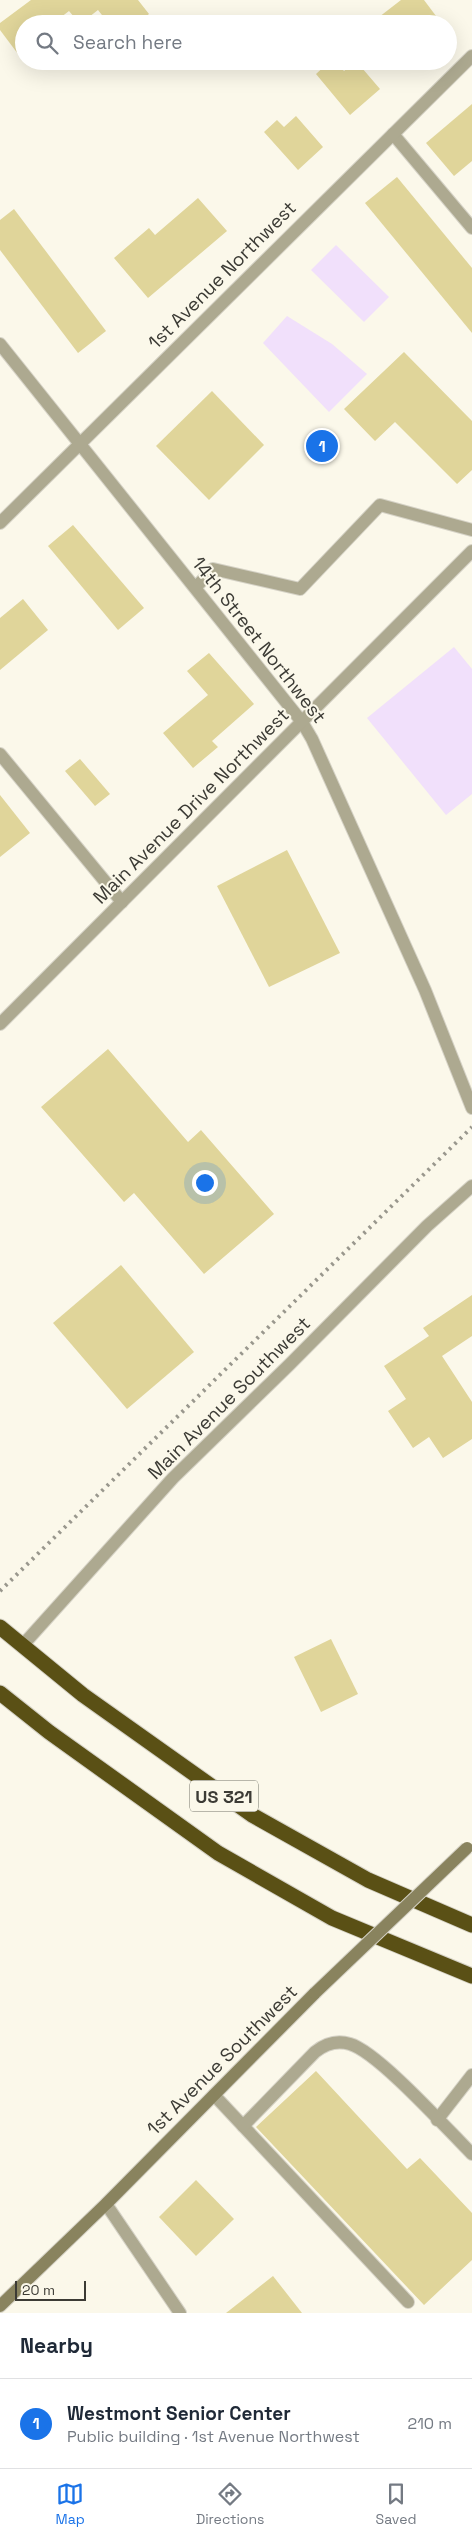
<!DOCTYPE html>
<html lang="en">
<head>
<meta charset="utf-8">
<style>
	:root { --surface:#fff; --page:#f2f2f3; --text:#1f2937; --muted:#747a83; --line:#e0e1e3; --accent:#1a73e8 }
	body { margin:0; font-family:"Space Grotesk",sans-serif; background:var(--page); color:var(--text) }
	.scale { position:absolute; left:15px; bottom:12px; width:71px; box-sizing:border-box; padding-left:5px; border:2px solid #3c3b35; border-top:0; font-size:14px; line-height:18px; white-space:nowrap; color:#3c3b35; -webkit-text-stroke:4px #fbf8ea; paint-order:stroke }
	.you { position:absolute; left:204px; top:1182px; width:18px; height:18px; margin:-12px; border:4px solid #fff; border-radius:50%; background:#1a73e8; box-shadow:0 0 0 8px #1a73e833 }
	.badge { display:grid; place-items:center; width:32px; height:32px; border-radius:50%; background:var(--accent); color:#fff; font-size:16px; font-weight:700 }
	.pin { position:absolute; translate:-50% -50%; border:2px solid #fff; box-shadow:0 1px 5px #0006 }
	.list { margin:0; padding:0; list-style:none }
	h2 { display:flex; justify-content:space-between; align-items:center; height:65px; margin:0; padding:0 20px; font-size:21px }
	h2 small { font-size:16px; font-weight:400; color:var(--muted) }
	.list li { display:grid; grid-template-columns:32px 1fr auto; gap:15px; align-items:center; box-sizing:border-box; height:90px; padding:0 20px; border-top:1px solid var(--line) }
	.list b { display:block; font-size:19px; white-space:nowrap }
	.list p { margin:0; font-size:16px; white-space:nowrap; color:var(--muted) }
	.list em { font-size:16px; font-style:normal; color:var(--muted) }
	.icon { flex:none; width:28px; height:28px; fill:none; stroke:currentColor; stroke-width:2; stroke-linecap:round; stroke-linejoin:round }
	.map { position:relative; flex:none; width:472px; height:2313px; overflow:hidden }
	.search { position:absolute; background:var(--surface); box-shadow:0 5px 20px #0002; left:15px; right:15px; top:15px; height:55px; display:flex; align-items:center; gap:12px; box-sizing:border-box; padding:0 18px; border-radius:28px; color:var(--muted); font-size:19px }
	.sheet { height:155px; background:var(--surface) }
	nav { display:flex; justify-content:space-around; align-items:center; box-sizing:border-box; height:70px; border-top:1px solid var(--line); background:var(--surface); font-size:14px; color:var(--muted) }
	nav a { display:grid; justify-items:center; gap:2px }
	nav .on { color:var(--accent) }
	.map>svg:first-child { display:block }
	.green { fill:#f1e0fb }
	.building { fill:#e0d59a }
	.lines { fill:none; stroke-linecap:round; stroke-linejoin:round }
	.lane-casing { stroke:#d5d2c6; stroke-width:14 }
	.street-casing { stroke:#d5d2c6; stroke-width:14 }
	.secondary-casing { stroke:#d5d2c6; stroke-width:14 }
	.highway-casing { stroke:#d5d2c6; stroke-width:17 }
	.lane { stroke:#ada990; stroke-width:12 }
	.street { stroke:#ada990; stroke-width:12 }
	.secondary { stroke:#89835e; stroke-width:12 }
	.highway { stroke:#5a5015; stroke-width:15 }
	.rail { stroke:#99978d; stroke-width:4; stroke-dasharray:2.5 5; stroke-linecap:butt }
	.secondary-bridge-casing { stroke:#d5d2c6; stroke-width:14; stroke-linecap:butt }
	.secondary-bridge { stroke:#89835e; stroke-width:12 }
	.labels { text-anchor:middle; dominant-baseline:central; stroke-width:4; stroke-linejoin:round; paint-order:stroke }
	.shield { fill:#fbf8ea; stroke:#75746b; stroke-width:1 }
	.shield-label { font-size:18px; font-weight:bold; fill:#3c3b35 }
	.street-label { font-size:19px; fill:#3c3b35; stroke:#fbf8ea }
</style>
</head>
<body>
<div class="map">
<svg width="472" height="2313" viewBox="0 0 472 2313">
	<rect width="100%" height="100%" fill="#fbf8ea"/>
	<g class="green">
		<polygon points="336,245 389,297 364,322 311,270"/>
		<polygon points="287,316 332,344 367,374 329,412 263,343"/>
		<polygon points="454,647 472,669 472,794 446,815 367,718"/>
	</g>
	<g class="building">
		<polygon points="31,0 138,0 149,14 136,24 109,24 98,10 80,24 69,11 52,24 24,24 24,62 0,30 0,23"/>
		<polygon points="401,0 424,0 442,24 370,24"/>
		<polygon points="330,61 335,61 344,71 356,61 380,89 350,115 316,74"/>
		<polygon points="472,104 472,161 454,176 426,143"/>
		<polygon points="296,116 323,147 298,170 264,132 277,120 284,127"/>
		<polygon points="397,177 472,268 472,333 365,203"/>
		<polygon points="198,198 227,231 148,298 114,258 149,228 155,235"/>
		<polygon points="14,209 106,331 78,353 0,250 0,220"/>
		<polygon points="404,352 472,421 472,470 457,484 395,422 375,441 344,409"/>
		<polygon points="212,391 264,445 209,500 156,446"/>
		<polygon points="73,525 144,608 118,630 48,546"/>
		<polygon points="23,599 48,630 0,670 0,618"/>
		<polygon points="209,653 254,704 212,741 218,747 193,768 163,733 208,695 187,671"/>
		<polygon points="80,759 110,794 95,806 65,771"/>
		<polygon points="0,795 30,833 0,857"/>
		<polygon points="287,850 340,953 269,987 217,886"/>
		<polygon points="108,1049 188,1142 201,1130 274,1214 204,1274 134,1193 124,1202 41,1107"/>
		<polygon points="121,1265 194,1352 127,1409 53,1323"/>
		<polygon points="472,1295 472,1336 442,1356 472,1402 472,1439 443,1458 429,1437 413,1448 388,1411 406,1399 384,1366 429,1336 423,1328"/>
		<polygon points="331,1639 358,1694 321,1712 294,1657"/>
		<polygon points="316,2071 407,2169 420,2158 472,2213 472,2260 424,2305 256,2127"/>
		<polygon points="196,2180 234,2219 196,2256 159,2217"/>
		<polygon points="273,2276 302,2313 226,2313"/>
	</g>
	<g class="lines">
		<defs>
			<g id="lane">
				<polyline points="393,134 472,228"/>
				<polyline points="196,587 213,569 300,589 380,505 472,530"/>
				<polyline points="0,754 122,902"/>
				<polyline points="214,2095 408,2302"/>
				<polyline points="437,2120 472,2075"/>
				<path d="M243,2126L315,2052C325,2044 337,2040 350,2044C378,2052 448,2130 472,2154"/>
			</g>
			<g id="street">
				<polyline points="0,344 302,722 312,739 425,990 472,1108"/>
				<polyline points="0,523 472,56"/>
				<polyline points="0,1024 472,551"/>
				<polyline points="22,1646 173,1478 289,1365 427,1226 472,1186"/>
				<polyline points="106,2204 180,2313"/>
			</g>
			<polyline id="secondary" points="0,2306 106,2204 315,1993"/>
			<g id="highway">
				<polyline points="0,1627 83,1695 252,1815 368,1880 472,1925"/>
				<polyline points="0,1693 49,1732 218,1853 332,1918 472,1976"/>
			</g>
		</defs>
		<use href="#lane" class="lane-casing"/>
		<use href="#street" class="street-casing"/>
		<use href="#secondary" class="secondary-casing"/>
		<use href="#highway" class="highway-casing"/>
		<use href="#lane" class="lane"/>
		<use href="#street" class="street"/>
		<use href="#secondary" class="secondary"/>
		<use href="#highway" class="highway"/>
		<polyline class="rail" points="0,1591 472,1127"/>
		<defs>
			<polyline id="secondary-bridge" points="315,1993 467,1848"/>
		</defs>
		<use href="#secondary-bridge" class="secondary-bridge-casing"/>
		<use href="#secondary-bridge" class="secondary-bridge"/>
	</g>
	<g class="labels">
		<rect class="shield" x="190" y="1780.5" width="68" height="31" rx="4"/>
		<g class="shield-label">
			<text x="224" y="1796">US 321</text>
		</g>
		<g class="street-label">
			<text transform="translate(222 275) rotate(-45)">1st Avenue Northwest</text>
			<text transform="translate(259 640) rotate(52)">14th Street Northwest</text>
			<text transform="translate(191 806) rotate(-45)">Main Avenue Drive Northwest</text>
			<text transform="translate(229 1398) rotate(-45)">Main Avenue Southwest</text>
			<text transform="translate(222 2060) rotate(-45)">1st Avenue Southwest</text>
		</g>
	</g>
</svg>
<div class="scale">20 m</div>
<div class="you"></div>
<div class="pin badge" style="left:322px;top:446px">1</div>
<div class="search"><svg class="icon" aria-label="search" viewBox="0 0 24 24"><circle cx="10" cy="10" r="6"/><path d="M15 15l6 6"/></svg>Search here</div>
</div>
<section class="sheet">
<h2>Nearby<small></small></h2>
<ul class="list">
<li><span class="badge">1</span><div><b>Westmont Senior Center</b><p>Public building · 1st Avenue Northwest</p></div><em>210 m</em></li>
</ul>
</section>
<nav>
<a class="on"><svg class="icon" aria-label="map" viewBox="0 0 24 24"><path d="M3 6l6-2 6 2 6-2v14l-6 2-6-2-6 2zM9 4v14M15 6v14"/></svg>Map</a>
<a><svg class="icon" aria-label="directions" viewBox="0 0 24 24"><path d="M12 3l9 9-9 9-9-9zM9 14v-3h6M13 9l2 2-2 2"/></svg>Directions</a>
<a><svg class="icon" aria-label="saved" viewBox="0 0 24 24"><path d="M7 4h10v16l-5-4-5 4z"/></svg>Saved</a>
</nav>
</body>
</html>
